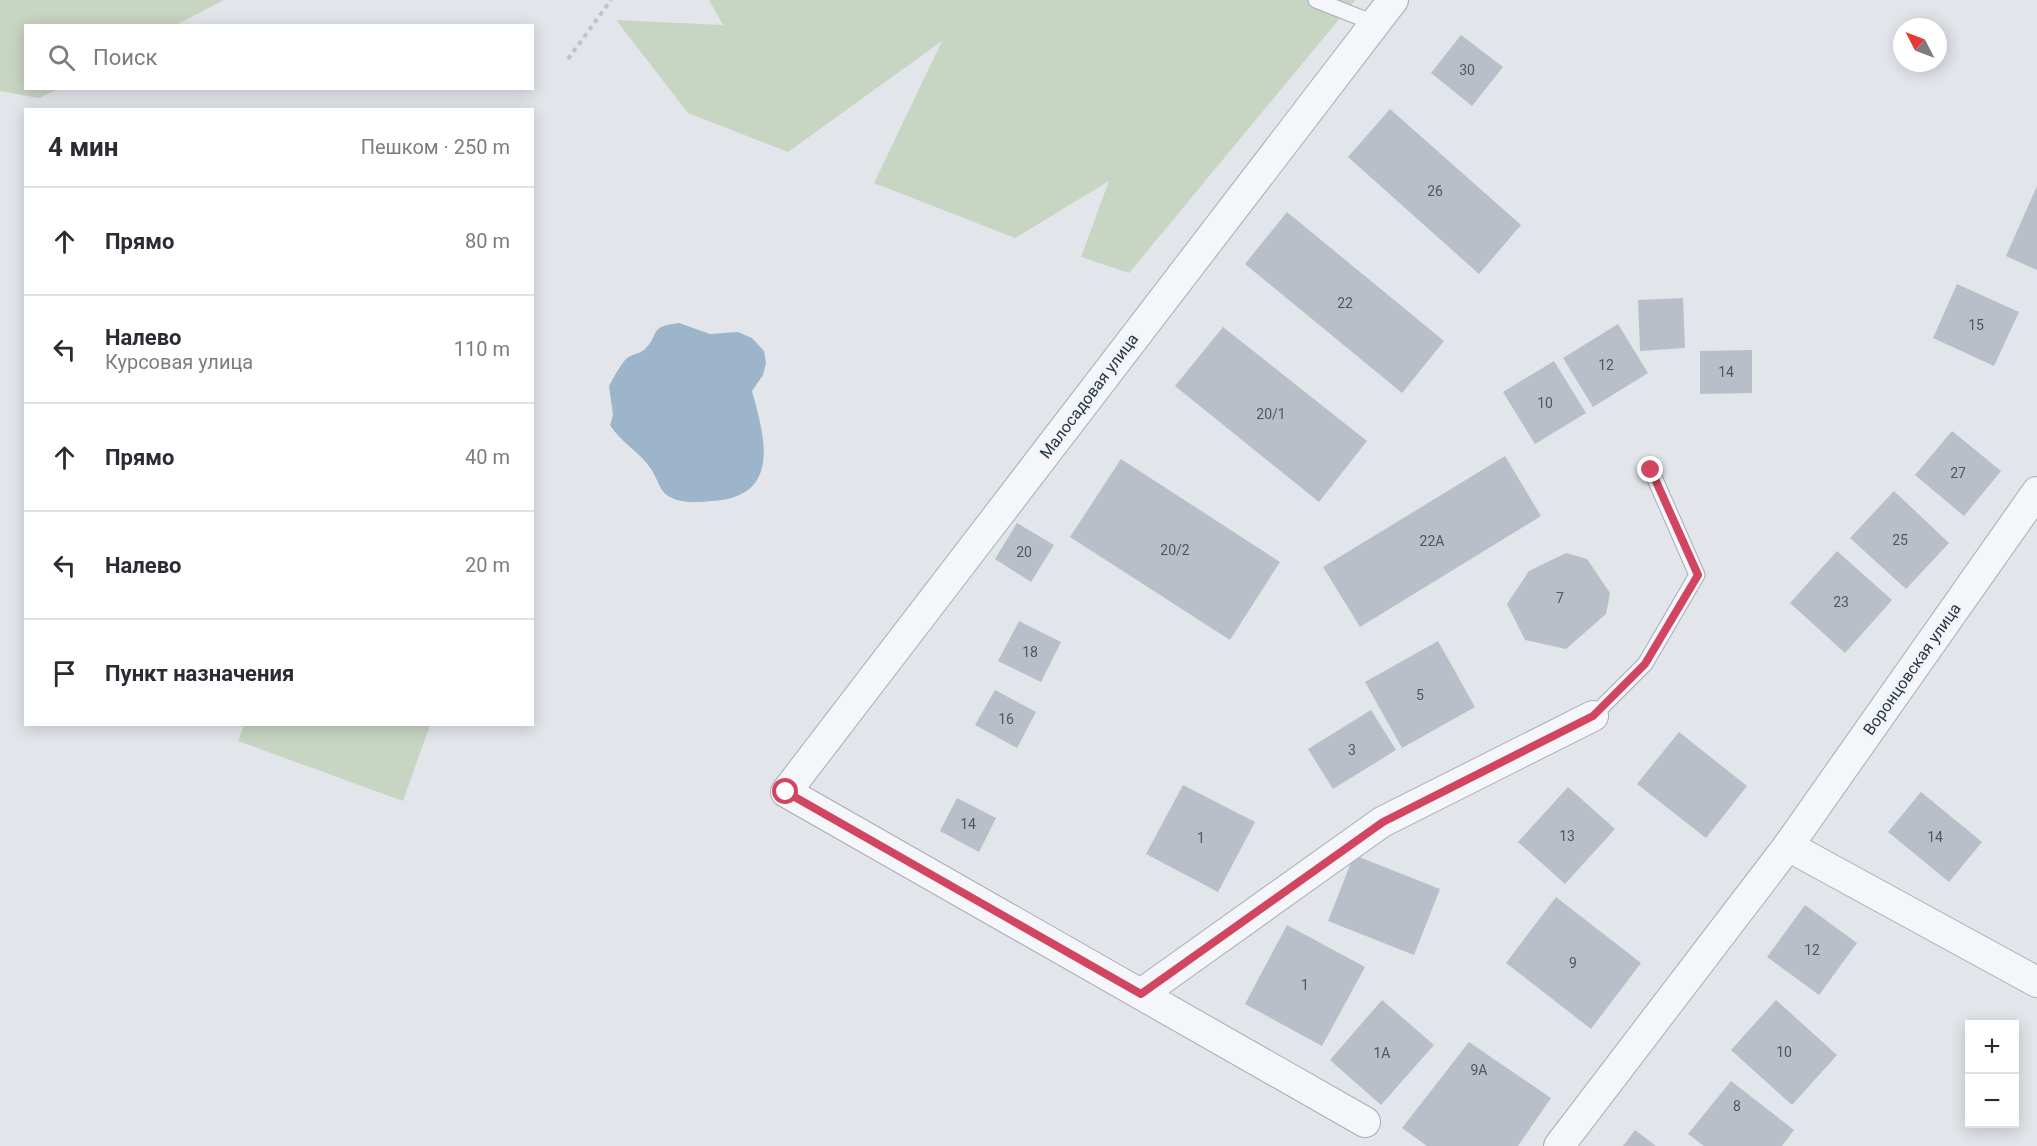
<!DOCTYPE html>
<html lang="ru">
<head>
<meta charset="utf-8">
<style>
	:root { --surface:#fff; --page:#f2f2f3; --text:#2b2b33; --muted:#7c7c81; --line:#e1e1e2 }
	body { margin:0; font-family:Roboto,sans-serif; background:var(--page); color:var(--text) }
	.controls { position:absolute; right:18px; bottom:18px; display:grid; overflow:hidden; border-radius:0px; box-shadow:0 3px 15px #0003 }
	.controls button { width:54px; height:54px; display:grid; place-items:center; padding:0; border:0; border-bottom:2px solid var(--line); background:var(--surface); color:var(--text); font:30px sans-serif }
	.compass { position:absolute; left:1893px; top:18px; width:54px; height:54px; border-radius:50%; background:var(--surface); box-shadow:0 3px 15px #0003; rotate:312deg }
	.stop { position:absolute; width:18px; height:18px; margin:-14px; border:4px solid #d14561; border-radius:50%; background:#fff }
	.stop.end { background:#d14561; border-color:#fff; box-shadow:0 2px 6px #0008 }
	.list { margin:0; padding:0; list-style:none }
	h2 { display:flex; justify-content:space-between; align-items:center; height:78px; margin:0; padding:0 24px; font-size:26px }
	h2 small { font-size:20px; font-weight:400; color:var(--muted) }
	.list li { display:grid; grid-template-columns:39px 1fr auto; gap:18px; align-items:center; box-sizing:border-box; height:108px; padding:0 24px; border-top:2px solid var(--line) }
	.list b { display:block; font-size:22px; white-space:nowrap }
	.list p { margin:0; font-size:20px; white-space:nowrap; color:var(--muted) }
	.list em { font-size:20px; font-style:normal; color:var(--muted) }
	.icon { flex:none; width:33px; height:33px; fill:none; stroke:currentColor; stroke-width:2; stroke-linecap:round; stroke-linejoin:round }
	.map { position:relative; flex:none; width:2037px; height:1146px; overflow:hidden }
	.search { position:absolute; background:var(--surface); box-shadow:0 3px 15px #0003; left:24px; top:24px; width:510px; height:66px; display:flex; align-items:center; gap:15px; box-sizing:border-box; padding:0 21px; border-radius:0px; color:var(--muted); font-size:22px }
	.panel { position:absolute; background:var(--surface); box-shadow:0 3px 15px #0003; left:24px; top:108px; width:510px; height:618px; border-radius:0px }
	.map>svg:first-child { display:block }
	.green { fill:#c8d5c3 }
	.water { fill:#9cb5cb }
	.building { fill:#b9bfc8 }
	.lines { fill:none; stroke-linecap:round; stroke-linejoin:round }
	.lane-casing { stroke:#a7adb5; stroke-width:17 }
	.street-casing { stroke:#a7adb5; stroke-width:32 }
	.path { stroke:#c0c4ca; stroke-width:4; stroke-dasharray:4.5 4.5; stroke-linecap:butt }
	.lane { stroke:#f5f6f9; stroke-width:15 }
	.street { stroke:#f5f6f9; stroke-width:30 }
	.route { stroke:#d14561; stroke-width:8 }
	.labels { text-anchor:middle; dominant-baseline:central; stroke-width:6; stroke-linejoin:round; paint-order:stroke }
	.number-label { font-size:14px; fill:#4d5764 }
	.street-label { font-size:16px; fill:#293443; stroke:#f1f4f8 }
</style>
</head>
<body>
<div class="map">
<svg width="2037" height="1146" viewBox="0 0 2037 1146">
	<rect width="100%" height="100%" fill="#e2e6ea"/>
	<g class="green">
		<polygon points="0,0 224,0 176,25 26,26 26,88 58,89 39,98 0,91"/>
		<polygon points="709,0 1355,0 1129,273 1081,257 1109,181 1015,238 874,183 942,41 788,152 688,113 616,20 723,25"/>
		<polygon points="244,725 244,724 430,725 403,801 238,741"/>
	</g>
	<path class="water" d="M679,323L710,334L738,332L752,338L764,351L766,363L763,375L752,391C764,435 783,496 713,501C698,502 681,504 668,496C659,490 657,477 651,469C640,452 621,443 610,425L613,415L609,386C614,377 620,365 627,358C632,354 639,354 644,350C660,335 648,326 679,323Z"/>
	<g class="building">
		<polygon points="1461,35 1503,67 1472,106 1431,73"/>
		<polygon points="1390,109 1521,225 1479,274 1348,157"/>
		<polygon points="2037,186 2037,270 2006,256"/>
		<polygon points="1287,212 1444,341 1402,393 1245,264"/>
		<polygon points="1957,284 2019,312 1994,366 1933,338"/>
		<polygon points="1683,298 1685,348 1640,351 1638,300"/>
		<polygon points="1618,324 1648,373 1593,407 1563,358"/>
		<polygon points="1223,327 1367,441 1319,502 1175,386"/>
		<polygon points="1752,350 1752,393 1700,394 1700,351"/>
		<polygon points="1554,361 1586,413 1535,444 1503,392"/>
		<polygon points="1952,431 2001,471 1964,516 1915,475"/>
		<polygon points="1505,456 1541,516 1360,627 1323,567"/>
		<polygon points="1121,459 1280,562 1230,640 1070,537"/>
		<polygon points="1894,491 1949,543 1906,589 1850,538"/>
		<polygon points="1017,523 1054,545 1031,582 995,559"/>
		<polygon points="1837,551 1892,600 1845,653 1790,603"/>
		<polygon points="1566,553 1587,559 1610,593 1606,614 1566,649 1525,640 1507,604 1529,571"/>
		<polygon points="1019,621 1061,642 1041,682 998,661"/>
		<polygon points="1438,641 1475,707 1402,748 1365,682"/>
		<polygon points="995,690 1036,712 1017,748 975,725"/>
		<polygon points="1371,710 1396,750 1333,789 1308,749"/>
		<polygon points="1679,732 1747,786 1706,838 1637,784"/>
		<polygon points="1183,785 1255,822 1218,892 1146,854"/>
		<polygon points="1568,787 1615,829 1565,884 1518,842"/>
		<polygon points="1921,792 1982,842 1949,882 1888,832"/>
		<polygon points="957,798 996,818 979,852 940,831"/>
		<polygon points="1354,855 1440,889 1414,955 1328,921"/>
		<polygon points="1556,897 1641,963 1591,1029 1506,963"/>
		<polygon points="1805,905 1857,943 1819,995 1767,957"/>
		<polygon points="1287,925 1365,967 1322,1046 1245,1004"/>
		<polygon points="1382,1000 1434,1045 1381,1105 1330,1060"/>
		<polygon points="1776,1000 1837,1055 1792,1105 1731,1050"/>
		<polygon points="1469,1042 1551,1098 1518,1146 1427,1146 1402,1128"/>
		<polygon points="1731,1081 1794,1130 1782,1146 1704,1146 1688,1134"/>
		<polygon points="1635,1130 1656,1146 1623,1146"/>
	</g>
	<g class="lines">
		<defs>
			<g id="lane">
				<polyline points="1316,0 1374,23"/>
				<polyline points="1593,716 1645,664 1697,575 1651,470"/>
			</g>
			<g id="street">
				<polyline points="1788,846 2037,982"/>
				<polyline points="1141,994 1382,822 1593,716"/>
				<polyline points="1365,1122 786,792 1393,0"/>
				<polyline points="1559,1146 1788,846 2037,492"/>
			</g>
		</defs>
		<use href="#lane" class="lane-casing"/>
		<use href="#street" class="street-casing"/>
		<polyline class="path" points="568,59 611,0"/>
		<use href="#lane" class="lane"/>
		<use href="#street" class="street"/>
	</g>
	<g class="lines">
		<polyline class="route" points="786,792 1141,994 1383,822 1593,716 1645,664 1698,575 1651,470"/>
	</g>
	<g class="labels">
		<g class="number-label">
			<text x="1467" y="70">30</text>
			<text x="1435" y="191">26</text>
			<text x="1345" y="303">22</text>
			<text x="1976" y="325">15</text>
			<text x="1606" y="365">12</text>
			<text x="1726" y="372">14</text>
			<text x="1545" y="403">10</text>
			<text x="1271" y="414">20/1</text>
			<text x="1958" y="473">27</text>
			<text x="1900" y="540">25</text>
			<text x="1432" y="541">22А</text>
			<text x="1175" y="550">20/2</text>
			<text x="1024" y="552">20</text>
			<text x="1560" y="598">7</text>
			<text x="1841" y="602">23</text>
			<text x="1030" y="652">18</text>
			<text x="1420" y="695">5</text>
			<text x="1006" y="719">16</text>
			<text x="1352" y="750">3</text>
			<text x="968" y="824">14</text>
			<text x="1567" y="836">13</text>
			<text x="1935" y="837">14</text>
			<text x="1201" y="838">1</text>
			<text x="1812" y="950">12</text>
			<text x="1573" y="963">9</text>
			<text x="1305" y="985">1</text>
			<text x="1784" y="1052">10</text>
			<text x="1382" y="1053">1А</text>
			<text x="1479" y="1070">9А</text>
			<text x="1737" y="1106">8</text>
		</g>
		<g class="street-label">
			<text transform="translate(1089 396) rotate(-53)">Малосадовая улица</text>
			<text transform="translate(1912 669) rotate(-55)">Воронцовская улица</text>
		</g>
	</g>
</svg>
<div class="controls">
<button>+</button>
<button>−</button>
</div>
<svg class="compass" viewBox="-18 -18 36 36"><path d="M0-13l5 13h-10z" fill="#e53935"/><path d="M0 13l5-13h-10z" fill="#7c7c81"/></svg>
<div class="stop" style="left:786px;top:792px"></div>
<div class="stop end" style="left:1651px;top:470px"></div>
<div class="search"><svg class="icon" aria-label="search" viewBox="0 0 24 24"><circle cx="10" cy="10" r="6"/><path d="M15 15l6 6"/></svg>Поиск</div>
<section class="panel">
<h2>4 мин<small>Пешком · 250 m</small></h2>
<ul class="list">
<li><svg class="icon" aria-label="ahead" viewBox="0 0 24 24"><path d="M12 20V5M6 11l6-6 6 6"/></svg><div><b>Прямо</b></div><em>80 m</em></li>
<li><svg class="icon" aria-label="left" viewBox="0 0 24 24"><path d="M17 20v-9H6M10 6l-5 5 5 5"/></svg><div><b>Налево</b><p>Курсовая улица</p></div><em>110 m</em></li>
<li><svg class="icon" aria-label="ahead" viewBox="0 0 24 24"><path d="M12 20V5M6 11l6-6 6 6"/></svg><div><b>Прямо</b></div><em>40 m</em></li>
<li><svg class="icon" aria-label="left" viewBox="0 0 24 24"><path d="M17 20v-9H6M10 6l-5 5 5 5"/></svg><div><b>Налево</b></div><em>20 m</em></li>
<li><svg class="icon" aria-label="arrive" viewBox="0 0 24 24"><path d="M6 21V4h12l-3 4 3 4H6"/></svg><div><b>Пункт назначения</b></div></li>
</ul>
</section>
</div>
</body>
</html>
